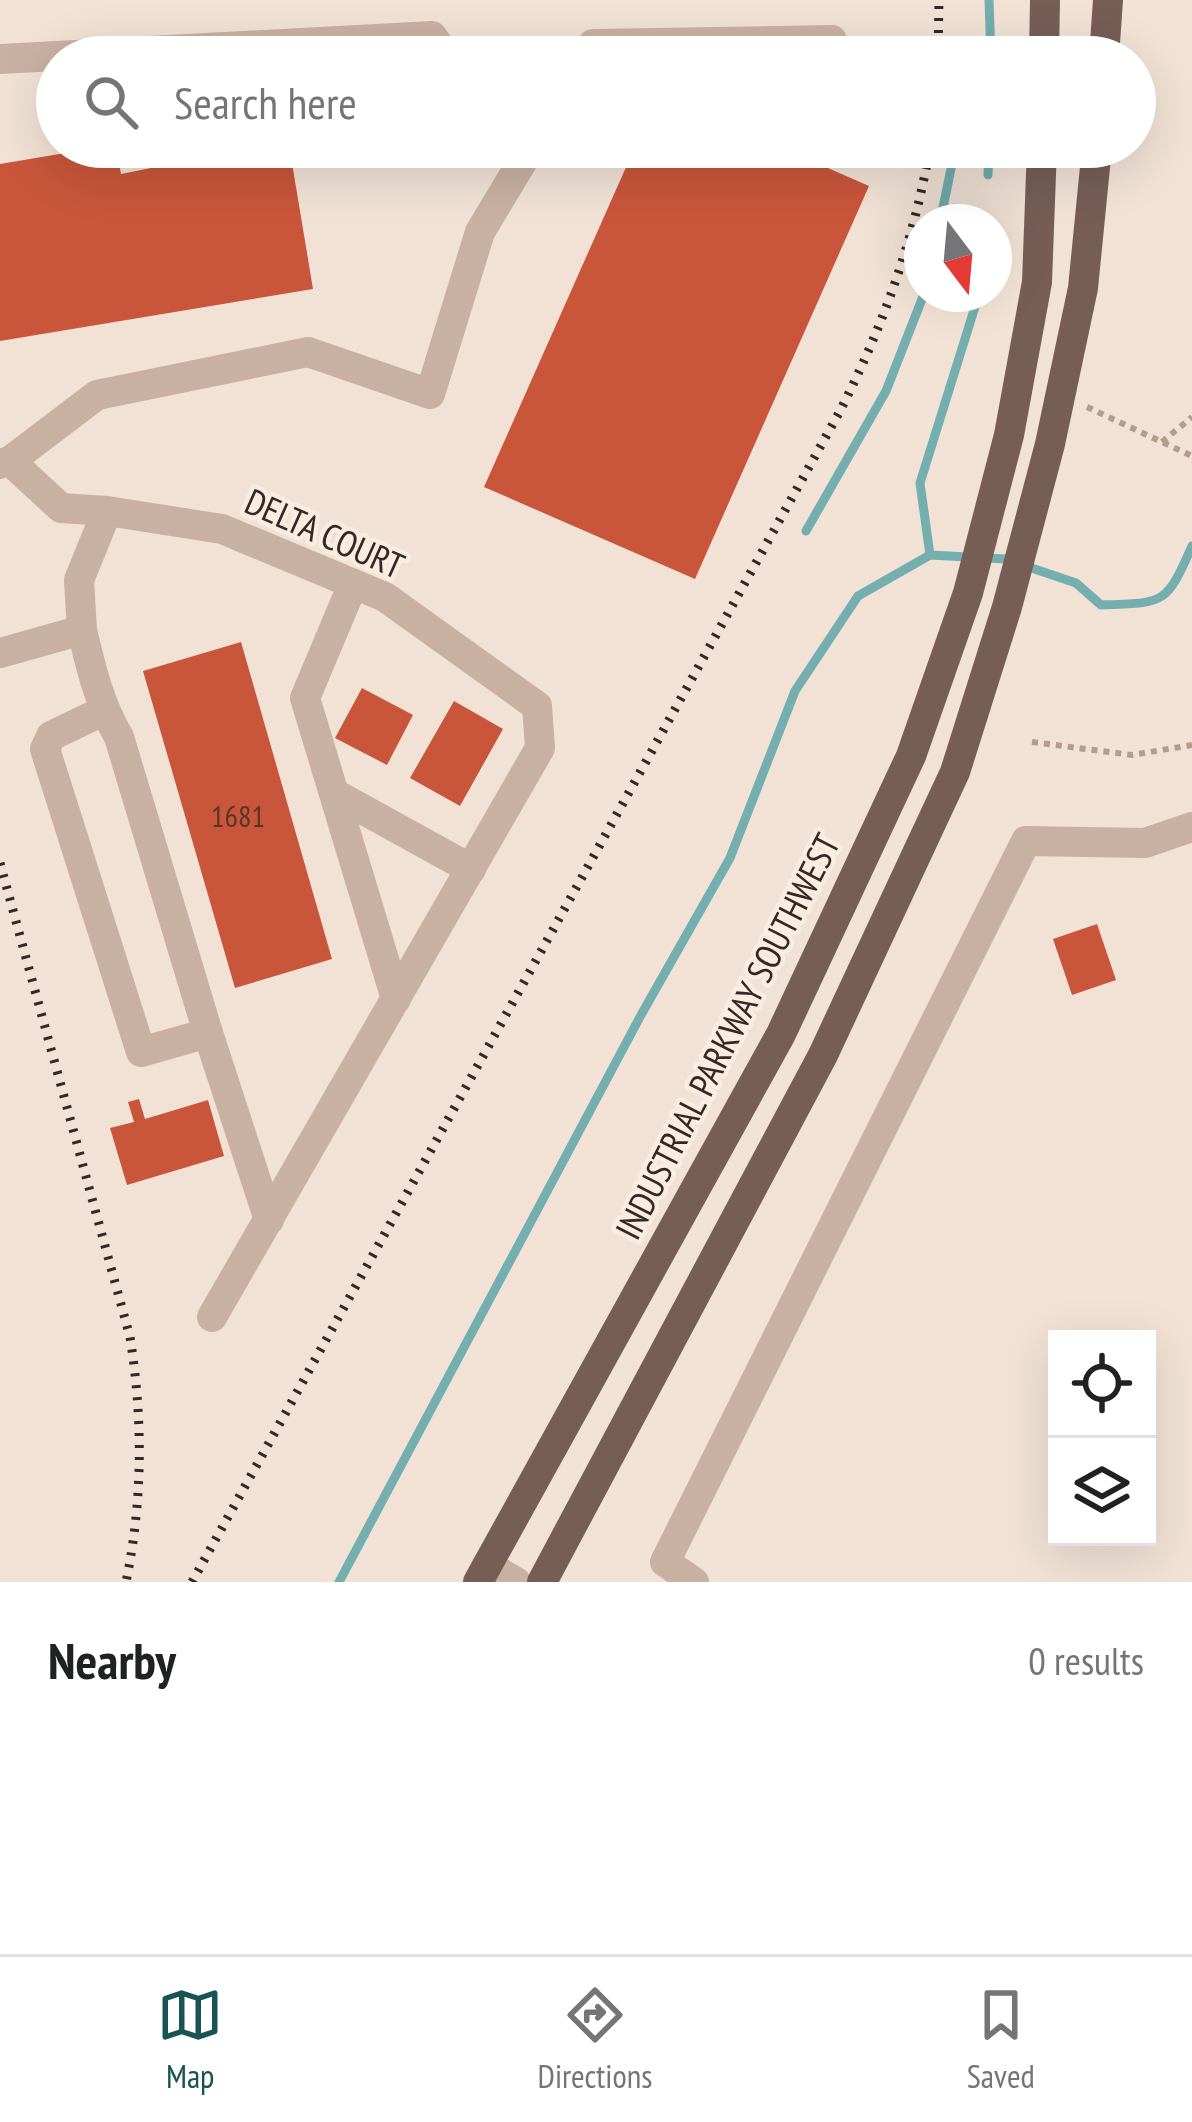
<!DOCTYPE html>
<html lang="en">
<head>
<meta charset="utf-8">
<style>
	:root { --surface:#fff; --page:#f2f2f2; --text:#202124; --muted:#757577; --line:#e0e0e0; --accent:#195455 }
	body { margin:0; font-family:"PT Sans Narrow",sans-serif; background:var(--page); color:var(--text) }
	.controls { position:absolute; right:36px; bottom:36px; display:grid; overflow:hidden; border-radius:0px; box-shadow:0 12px 48px #0002 }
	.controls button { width:108px; height:108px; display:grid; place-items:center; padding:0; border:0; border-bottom:3px solid var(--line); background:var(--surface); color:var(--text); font:60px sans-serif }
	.compass { position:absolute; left:904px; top:204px; width:108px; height:108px; border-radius:50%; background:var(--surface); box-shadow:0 12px 48px #0002; rotate:164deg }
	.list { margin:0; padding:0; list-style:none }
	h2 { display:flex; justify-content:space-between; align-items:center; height:156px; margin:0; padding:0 48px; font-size:51px }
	h2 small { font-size:39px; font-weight:400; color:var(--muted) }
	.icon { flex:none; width:66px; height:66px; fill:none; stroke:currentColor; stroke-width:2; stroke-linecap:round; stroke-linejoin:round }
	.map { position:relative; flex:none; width:1192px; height:1582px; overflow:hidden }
	.search { position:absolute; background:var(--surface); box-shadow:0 12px 48px #0002; left:36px; right:36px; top:36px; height:132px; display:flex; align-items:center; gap:30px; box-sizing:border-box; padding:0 42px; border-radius:66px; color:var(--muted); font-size:45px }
	.sheet { height:372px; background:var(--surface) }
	nav { display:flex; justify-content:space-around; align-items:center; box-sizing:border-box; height:168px; border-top:3px solid var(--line); background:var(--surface); font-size:33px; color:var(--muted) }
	nav a { display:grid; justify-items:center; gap:6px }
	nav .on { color:var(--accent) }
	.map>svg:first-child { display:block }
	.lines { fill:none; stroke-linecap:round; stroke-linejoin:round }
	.stream { stroke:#74aeae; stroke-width:9 }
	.building { fill:#c9563b }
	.path { stroke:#b59b8c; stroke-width:6; stroke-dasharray:6 6; stroke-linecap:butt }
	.minor { stroke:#c9b1a2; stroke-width:30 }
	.major { stroke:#765e55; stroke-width:30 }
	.rail { stroke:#332824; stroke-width:9; stroke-dasharray:3 9; stroke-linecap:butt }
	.labels { text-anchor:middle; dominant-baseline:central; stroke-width:9; stroke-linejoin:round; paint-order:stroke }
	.number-label { font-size:30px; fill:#58342a }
	.street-label { font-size:36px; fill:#332824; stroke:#f9ede1 }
</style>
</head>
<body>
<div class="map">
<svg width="1192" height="1582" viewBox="0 0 1192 1582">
	<rect width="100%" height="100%" fill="#f1e2d5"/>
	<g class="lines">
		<g class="stream">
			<polyline points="989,0 991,57"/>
			<polyline points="988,175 989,147"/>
			<polyline points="940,222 952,164"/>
			<polyline points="806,531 886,391 924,294"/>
			<polyline points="930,555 920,483 979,294"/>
			<path d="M339,1582L641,1015L730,858L795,691L858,596L930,555L1005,559L1076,583L1101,605C1165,603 1166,605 1192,546"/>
		</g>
	</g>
	<g class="building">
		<polygon points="101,147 116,147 121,174 151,168 147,147 270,147 271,154 290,151 313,289 0,341 0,164"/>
		<polygon points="635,147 780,147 869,186 695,579 484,487"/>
		<polygon points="241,642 332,959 235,988 143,671"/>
		<polygon points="362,688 413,715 387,765 335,738"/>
		<polygon points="454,701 503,729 460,806 410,778"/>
		<polygon points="1097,924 1116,980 1072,995 1053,939"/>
		<polygon points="139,1099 145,1119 208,1100 224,1156 127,1185 110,1128 134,1122 128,1102"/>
	</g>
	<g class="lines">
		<g class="path">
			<polyline points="1087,407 1192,456"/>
			<polyline points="1162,442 1192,417"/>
			<polyline points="1032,742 1132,755 1192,745"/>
		</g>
		<g class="minor">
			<polyline points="585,57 593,44 832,40"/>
			<polyline points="0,59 432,36 447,57"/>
			<polyline points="10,461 61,508 107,511 222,529 385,597 537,706 540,748 212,1317"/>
			<polyline points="0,464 10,461 97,395 308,352 430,394 480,232 531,147"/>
			<polyline points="353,584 305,698 396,999"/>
			<path d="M82,630C91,668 99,703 119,737L208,1033L141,1052L45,749L51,736L103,711"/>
			<polyline points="0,653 82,630 79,580 107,511"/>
			<polyline points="335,794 471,869"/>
			<polyline points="208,1033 269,1220"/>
			<polyline points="487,1565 516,1582"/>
			<polyline points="694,1582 665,1562 1026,841 1145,843 1192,827"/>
		</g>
		<g class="major">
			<polyline points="1044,57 1045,0"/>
			<polyline points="1104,57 1108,0"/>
			<polyline points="478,1582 781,1034 911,756 968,593 1009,435 1037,282 1042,147"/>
			<polyline points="542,1582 823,1055 955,772 1007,607 1050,444 1083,288 1097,147"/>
		</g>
		<g class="rail">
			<polyline points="938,57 939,0"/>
			<path d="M0,863L130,1337C143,1419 143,1500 126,1582"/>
			<path d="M192,1582L840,411C883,326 914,241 930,147"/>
		</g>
	</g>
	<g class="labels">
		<g class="number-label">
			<text x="238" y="815">1681</text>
		</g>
		<g class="street-label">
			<text transform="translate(325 533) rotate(24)">DELTA COURT</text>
			<text transform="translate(727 1036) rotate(-63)">INDUSTRIAL PARKWAY SOUTHWEST</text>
		</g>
	</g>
</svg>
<div class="controls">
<button><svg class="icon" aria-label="locate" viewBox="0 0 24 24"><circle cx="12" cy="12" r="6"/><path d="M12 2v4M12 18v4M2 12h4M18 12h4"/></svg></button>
<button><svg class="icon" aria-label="layers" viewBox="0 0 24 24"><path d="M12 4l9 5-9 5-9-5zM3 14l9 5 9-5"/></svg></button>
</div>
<svg class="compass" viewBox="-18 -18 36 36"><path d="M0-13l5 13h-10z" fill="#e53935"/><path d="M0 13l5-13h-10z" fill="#757577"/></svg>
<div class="search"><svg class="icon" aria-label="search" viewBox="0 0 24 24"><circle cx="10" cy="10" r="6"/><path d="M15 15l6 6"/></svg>Search here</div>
</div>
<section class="sheet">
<h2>Nearby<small>0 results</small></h2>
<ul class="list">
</ul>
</section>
<nav>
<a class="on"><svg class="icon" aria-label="map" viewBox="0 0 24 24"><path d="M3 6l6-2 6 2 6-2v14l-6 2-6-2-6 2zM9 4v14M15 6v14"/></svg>Map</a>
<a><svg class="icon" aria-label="directions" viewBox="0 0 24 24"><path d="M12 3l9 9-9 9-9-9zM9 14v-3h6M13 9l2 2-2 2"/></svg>Directions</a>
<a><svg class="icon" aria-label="saved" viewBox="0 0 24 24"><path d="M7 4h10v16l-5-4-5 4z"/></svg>Saved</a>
</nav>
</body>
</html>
